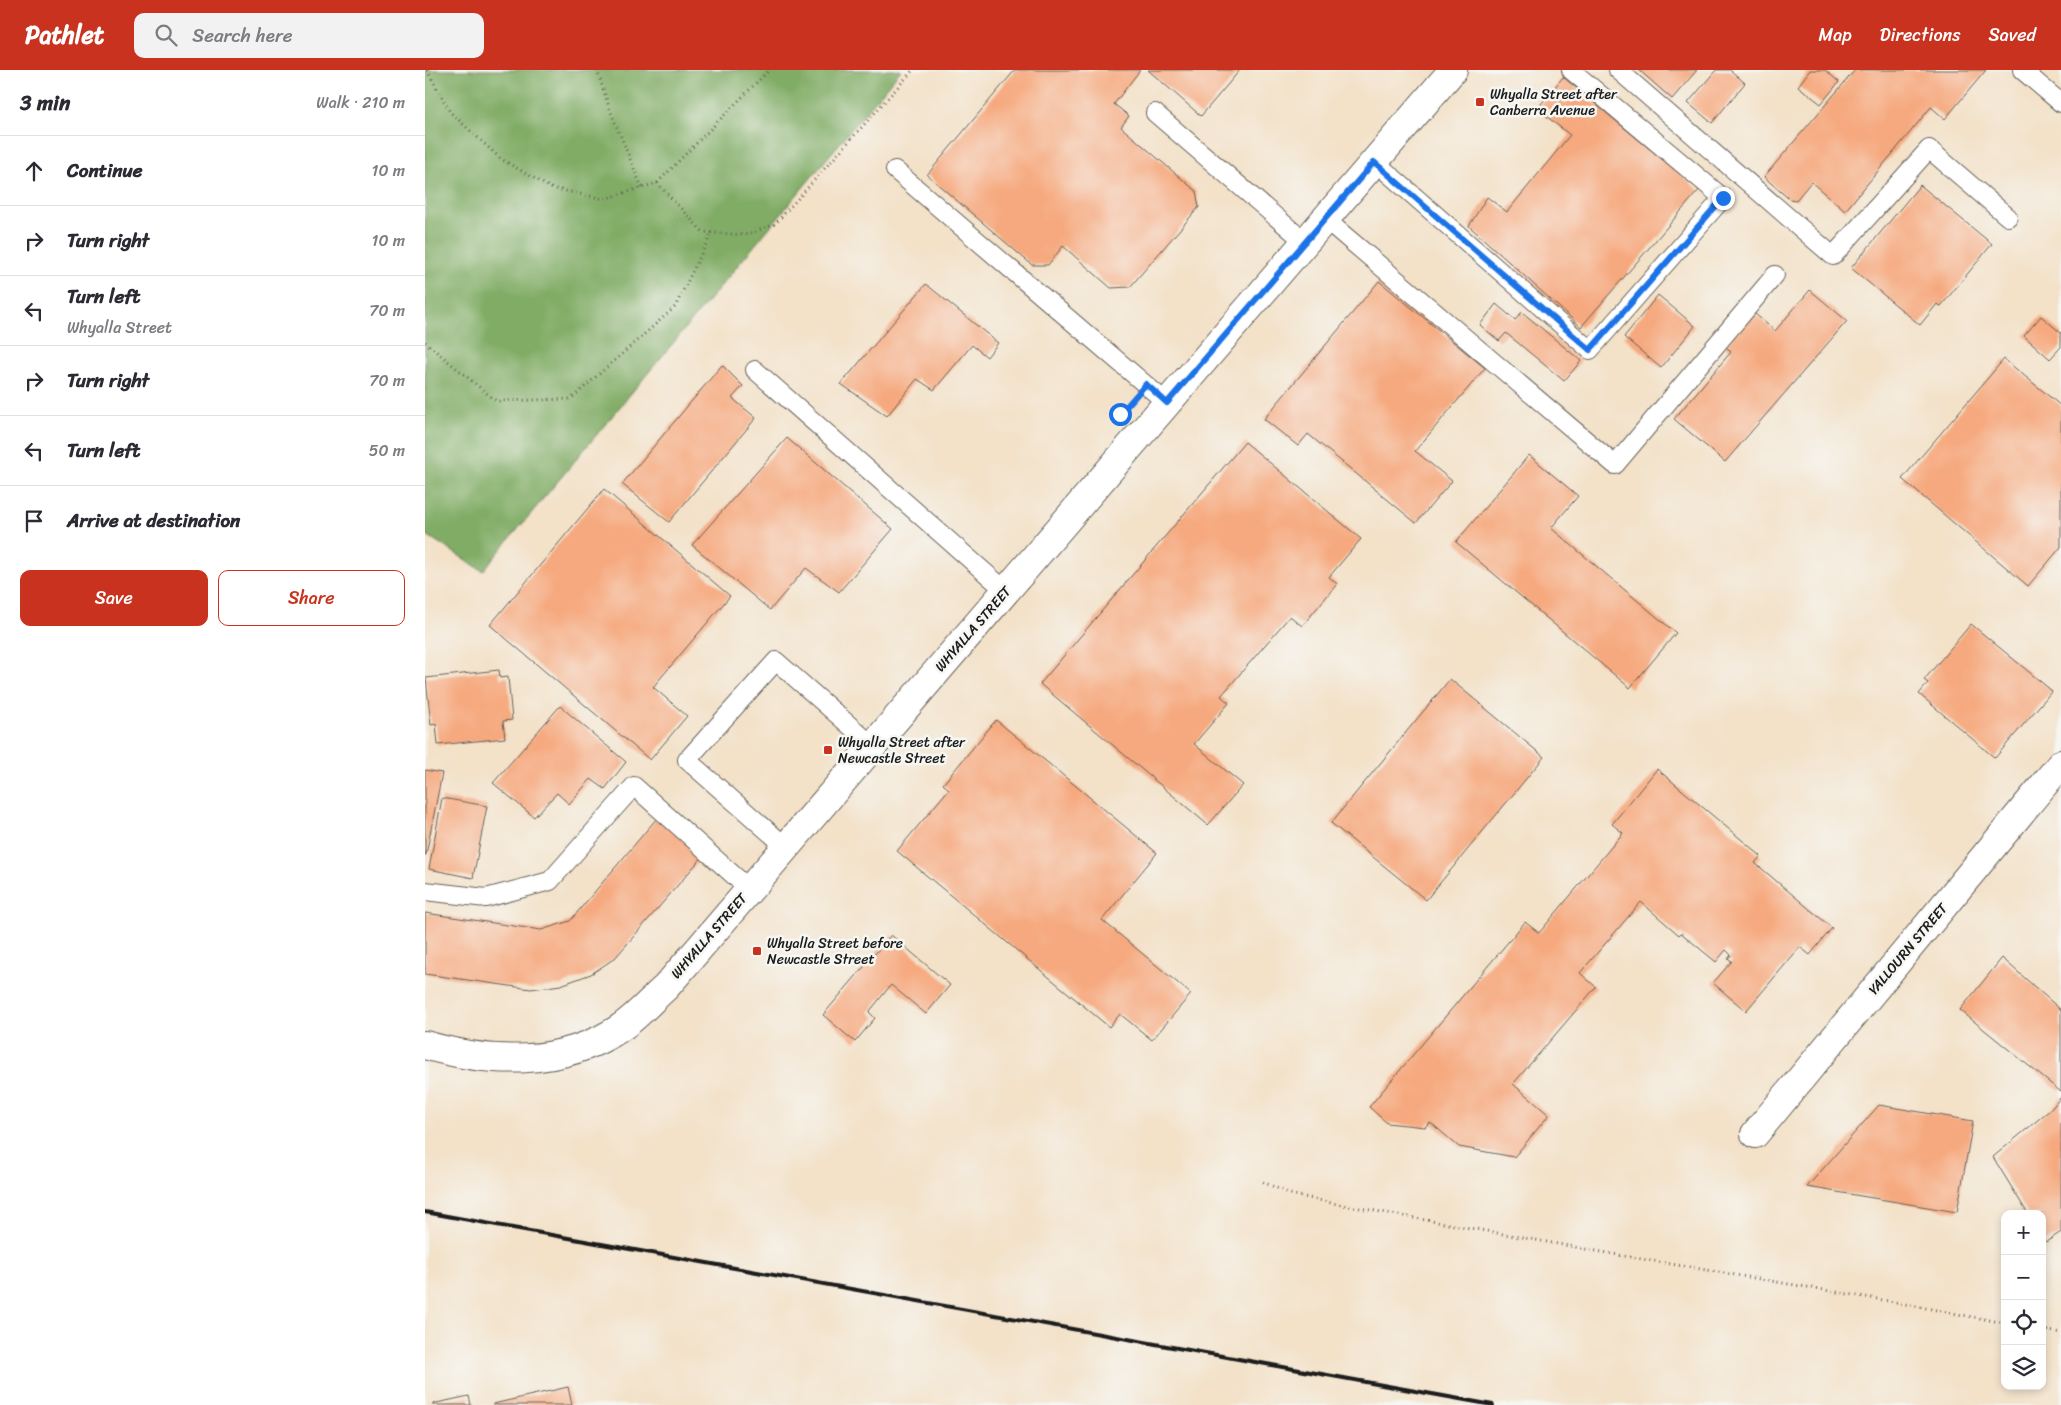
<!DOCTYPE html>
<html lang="en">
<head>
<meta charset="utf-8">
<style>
	:root { --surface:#fff; --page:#f2f2f3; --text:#2b2b33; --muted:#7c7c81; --line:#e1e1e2; --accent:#c8321e }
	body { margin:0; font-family:Sriracha,sans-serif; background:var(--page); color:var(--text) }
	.controls { position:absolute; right:15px; bottom:15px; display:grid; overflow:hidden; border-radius:10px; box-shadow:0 2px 8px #0003 }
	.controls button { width:45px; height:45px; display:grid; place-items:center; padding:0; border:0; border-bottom:1px solid var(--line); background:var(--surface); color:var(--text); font:25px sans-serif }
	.stop { position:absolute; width:15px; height:15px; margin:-11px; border:4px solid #1a73e8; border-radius:50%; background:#fff }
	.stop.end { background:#1a73e8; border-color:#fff; box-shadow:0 1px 5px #0008 }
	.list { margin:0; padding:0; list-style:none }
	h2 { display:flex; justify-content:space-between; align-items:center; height:65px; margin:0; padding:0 20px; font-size:21px }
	h2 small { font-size:16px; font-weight:400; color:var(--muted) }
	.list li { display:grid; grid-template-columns:32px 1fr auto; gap:15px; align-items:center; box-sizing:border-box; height:70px; padding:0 20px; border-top:1px solid var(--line) }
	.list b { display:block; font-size:19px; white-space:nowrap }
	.list p { margin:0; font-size:16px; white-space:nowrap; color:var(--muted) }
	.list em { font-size:16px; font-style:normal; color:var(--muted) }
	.actions { display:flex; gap:10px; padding:15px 20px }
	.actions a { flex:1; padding:11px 0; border:1px solid var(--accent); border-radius:10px; text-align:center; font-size:18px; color:var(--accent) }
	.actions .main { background:var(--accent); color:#fff }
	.icon { flex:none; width:28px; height:28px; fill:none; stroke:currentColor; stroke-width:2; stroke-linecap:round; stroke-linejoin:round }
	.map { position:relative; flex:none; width:1636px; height:1335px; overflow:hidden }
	header { display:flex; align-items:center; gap:30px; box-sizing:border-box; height:70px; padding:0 25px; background:var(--accent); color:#fff }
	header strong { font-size:24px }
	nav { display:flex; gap:28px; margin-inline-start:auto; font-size:18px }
	.search { width:350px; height:45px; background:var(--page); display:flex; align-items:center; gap:12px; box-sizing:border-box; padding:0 18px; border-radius:10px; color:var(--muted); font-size:19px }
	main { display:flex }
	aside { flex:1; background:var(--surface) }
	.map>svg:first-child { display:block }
	.forest { fill:#80ac65; stroke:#4e6440 }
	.building { fill:#f6a97e }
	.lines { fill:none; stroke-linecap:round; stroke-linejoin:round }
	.service-casing { stroke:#676158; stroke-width:20 }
	.minor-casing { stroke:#676158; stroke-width:30 }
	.path { stroke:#676158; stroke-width:3; stroke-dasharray:1 4; stroke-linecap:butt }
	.service { stroke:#fff; stroke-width:18 }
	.minor { stroke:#fff; stroke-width:28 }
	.rail { stroke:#1c1c1c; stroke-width:4 }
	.route { stroke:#1a73e8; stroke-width:6 }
	.poi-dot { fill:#c8321e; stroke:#f6f6f2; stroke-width:2 }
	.labels { text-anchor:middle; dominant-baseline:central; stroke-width:5; stroke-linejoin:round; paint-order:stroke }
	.poi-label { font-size:14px; fill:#1c1c1c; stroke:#f6f6f2; text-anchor:start }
	.street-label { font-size:14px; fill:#1c1c1c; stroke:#f6f6f2 }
</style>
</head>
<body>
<header>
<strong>Pathlet</strong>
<div class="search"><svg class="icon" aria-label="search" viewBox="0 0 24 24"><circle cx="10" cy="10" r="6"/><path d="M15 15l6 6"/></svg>Search here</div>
<nav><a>Map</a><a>Directions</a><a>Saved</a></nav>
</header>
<main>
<aside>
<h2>3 min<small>Walk · 210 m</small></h2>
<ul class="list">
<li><svg class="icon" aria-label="ahead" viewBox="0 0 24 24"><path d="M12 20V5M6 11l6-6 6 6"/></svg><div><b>Continue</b></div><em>10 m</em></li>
<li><svg class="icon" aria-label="right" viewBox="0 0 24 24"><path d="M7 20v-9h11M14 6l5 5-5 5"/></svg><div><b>Turn right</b></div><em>10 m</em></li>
<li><svg class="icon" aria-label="left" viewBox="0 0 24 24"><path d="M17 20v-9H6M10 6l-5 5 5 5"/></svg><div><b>Turn left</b><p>Whyalla Street</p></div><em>70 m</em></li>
<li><svg class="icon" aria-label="right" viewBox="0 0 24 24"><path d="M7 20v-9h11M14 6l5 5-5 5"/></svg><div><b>Turn right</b></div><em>70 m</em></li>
<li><svg class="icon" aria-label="left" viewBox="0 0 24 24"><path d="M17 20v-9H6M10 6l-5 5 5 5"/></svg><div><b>Turn left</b></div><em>50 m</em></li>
<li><svg class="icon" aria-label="arrive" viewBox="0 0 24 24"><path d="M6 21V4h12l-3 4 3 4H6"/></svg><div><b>Arrive at destination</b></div></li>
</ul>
<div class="actions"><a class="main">Save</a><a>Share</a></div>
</aside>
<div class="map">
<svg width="1636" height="1335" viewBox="0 0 1636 1335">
	<rect width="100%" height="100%" fill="#f6f6f2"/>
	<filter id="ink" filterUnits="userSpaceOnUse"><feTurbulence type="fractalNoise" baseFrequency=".02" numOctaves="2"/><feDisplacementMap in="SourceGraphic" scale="10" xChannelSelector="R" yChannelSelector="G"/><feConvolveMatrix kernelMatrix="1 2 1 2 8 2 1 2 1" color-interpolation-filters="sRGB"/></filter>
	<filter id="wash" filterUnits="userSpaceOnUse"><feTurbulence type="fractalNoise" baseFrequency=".0096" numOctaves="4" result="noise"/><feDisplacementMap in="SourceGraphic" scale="20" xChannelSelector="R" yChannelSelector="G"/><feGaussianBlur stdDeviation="1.12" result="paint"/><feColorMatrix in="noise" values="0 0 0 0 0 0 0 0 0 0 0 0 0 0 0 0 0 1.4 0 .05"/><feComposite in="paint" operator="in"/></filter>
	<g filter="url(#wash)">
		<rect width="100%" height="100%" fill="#f3e1c8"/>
		<polygon class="forest" points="0,0 476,0 58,501 0,464"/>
		<g id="blocks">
			<g class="building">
				<polygon points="590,0 715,0 689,34 704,46 696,57 771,121 774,137 705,217 686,218 638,176 623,195 607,195 502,105"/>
				<polygon points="723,0 815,0 776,46"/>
				<polygon points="1214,0 1272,0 1247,29"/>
				<polygon points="1291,0 1305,0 1320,13 1287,53 1263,33"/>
				<polygon points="1385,0 1400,0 1414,12 1396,34 1373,16"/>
				<polygon points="1430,0 1561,0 1520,49 1506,37 1420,141 1386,112 1371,130 1364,129 1339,107"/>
				<polygon points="1138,7 1274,120 1156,257 1044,156 1062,127 1082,142 1145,65 1112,39"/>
				<polygon points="1495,115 1567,174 1516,236 1512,234 1495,255 1426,198"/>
				<polygon points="954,211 1060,298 990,381 1027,411 991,453 883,364 873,376 839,349"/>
				<polygon points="501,214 573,273 562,287 547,275 509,320 492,309 462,346 416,314"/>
				<polygon points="1385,220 1422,251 1300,392 1249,349 1306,282 1300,276 1329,243 1350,261"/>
				<polygon points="1233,225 1270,256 1236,298 1199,267"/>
				<polygon points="1071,234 1090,250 1097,242 1156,291 1139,311 1081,263 1074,271 1055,255"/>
				<polygon points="1616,246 1636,263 1636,277 1625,289 1599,266"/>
				<polygon points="1579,289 1636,336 1636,477 1603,516 1477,409"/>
				<polygon points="297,295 318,316 307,328 331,348 244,452 197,414"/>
				<polygon points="362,368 468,459 414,522 381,498 345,540 267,475"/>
				<polygon points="820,372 936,469 904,507 912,514 877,556 865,546 796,626 804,633 769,674 818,715 783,755 615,614"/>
				<polygon points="1104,385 1153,426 1126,458 1251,563 1205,618 1031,472"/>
				<polygon points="179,419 305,526 228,617 262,646 225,690 65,555"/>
				<polygon points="1546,554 1627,621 1570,688 1494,624 1503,613 1499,610"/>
				<polygon points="74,600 75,608 83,607 87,650 78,651 80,668 13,675 11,654 6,655 1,608"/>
				<polygon points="1025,609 1119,687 1001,830 906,753"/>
				<polygon points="135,636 201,692 180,719 166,709 144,734 132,723 109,747 68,713"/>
				<polygon points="571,650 732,783 677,850 766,924 727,970 695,944 684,957 472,781 524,719 518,714"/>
				<polygon points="1232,699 1336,786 1330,793 1407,858 1385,885 1375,877 1321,941 1288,913 1307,891 1303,889 1306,885 1301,880 1291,892 1256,863 1254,865 1216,832 1155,903 1171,917 1088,1014 1124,1045 1089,1087 1034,1077 1005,1052 1000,1057 962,1053 944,1037 1100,852 1114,863 1198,763 1187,754"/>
				<polygon points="0,700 17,703 1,785 0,785"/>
				<polygon points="17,728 62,736 48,808 4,799"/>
				<polygon points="232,748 278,786 190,888 166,904 136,915 106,919 0,904 0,843 116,860 145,851"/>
				<polygon points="466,865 525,915 501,944 466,915 444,942 450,948 430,972 398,945"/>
				<polygon points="1577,888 1636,940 1636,1022 1535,940"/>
				<polygon points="1636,1027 1636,1162 1621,1172 1617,1166 1617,1144 1603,1144 1568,1087 1626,1039"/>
				<polygon points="1454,1035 1548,1051 1532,1142 1382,1117"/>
				<polygon points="143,1317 147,1335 68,1335 68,1334"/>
				<polygon points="44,1326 46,1335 7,1335 7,1334"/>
			</g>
		</g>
	</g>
	<g filter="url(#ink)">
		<use href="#blocks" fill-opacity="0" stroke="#676158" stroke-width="1"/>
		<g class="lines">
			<defs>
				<g id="service">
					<polyline points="1193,0 1408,186 1504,79 1583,147"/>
					<polyline points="1597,0 1636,33"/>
					<polyline points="730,43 880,172"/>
					<polyline points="949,91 1165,280 1298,128 1146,0"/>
					<polyline points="470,100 742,333"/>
					<polyline points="900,149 1190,395 1350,205"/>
					<polyline points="330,300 581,521"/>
					<polyline points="361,777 262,690 351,591 448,676"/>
					<polyline points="0,821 61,828 125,811 209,716 324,819"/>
				</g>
				<g id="minor">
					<path d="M0,975C65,994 137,997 195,958C212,947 226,930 241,917L1028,0"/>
					<polyline points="1330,1064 1636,694"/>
				</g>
			</defs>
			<use href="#service" class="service-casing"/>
			<use href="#minor" class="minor-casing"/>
			<g class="path">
				<polyline points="2,0 25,42 76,89 126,118 179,129 232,113 344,0"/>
				<polyline points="172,0 185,40 217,118"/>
				<polyline points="232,113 278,162 320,165 350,154 488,0"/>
				<polyline points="0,272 71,331 146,329 250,237 287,162"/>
				<polyline points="838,1112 865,1124 907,1133 1199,1186 1464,1231 1580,1253"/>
				<polyline points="1617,1260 1636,1263"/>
			</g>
			<use href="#service" class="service"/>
			<use href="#minor" class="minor"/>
			<polyline class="rail" points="0,1142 1068,1335"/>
		</g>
	</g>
	<g class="lines" filter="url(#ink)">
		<polyline class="route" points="695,344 721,314 742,333 949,92 1165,280 1298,128"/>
	</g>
	<g class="poi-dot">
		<rect x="1050" y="27" width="10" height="10" rx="2.5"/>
		<rect x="398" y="675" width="10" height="10" rx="2.5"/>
		<rect x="327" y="876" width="10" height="10" rx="2.5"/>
	</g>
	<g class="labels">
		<g class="poi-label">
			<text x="1065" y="24">Whyalla Street after<tspan x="1065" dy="16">Canberra Avenue</tspan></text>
			<text x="413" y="672">Whyalla Street after<tspan x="413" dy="16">Newcastle Street</tspan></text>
			<text x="342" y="873">Whyalla Street before<tspan x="342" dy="16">Newcastle Street</tspan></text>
		</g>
		<g class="street-label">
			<text transform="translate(548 559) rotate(-49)">WHYALLA STREET</text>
			<text transform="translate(284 866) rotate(-49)">WHYALLA STREET</text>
			<text transform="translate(1483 879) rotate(-50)">YALLOURN STREET</text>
		</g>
	</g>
</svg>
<div class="controls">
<button>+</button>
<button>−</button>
<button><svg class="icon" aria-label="locate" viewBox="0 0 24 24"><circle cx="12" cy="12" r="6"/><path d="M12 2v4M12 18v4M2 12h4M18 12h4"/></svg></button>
<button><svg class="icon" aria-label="layers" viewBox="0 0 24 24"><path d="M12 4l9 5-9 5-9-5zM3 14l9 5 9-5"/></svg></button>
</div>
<div class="stop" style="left:695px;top:344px"></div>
<div class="stop end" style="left:1298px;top:128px"></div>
</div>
</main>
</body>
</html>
